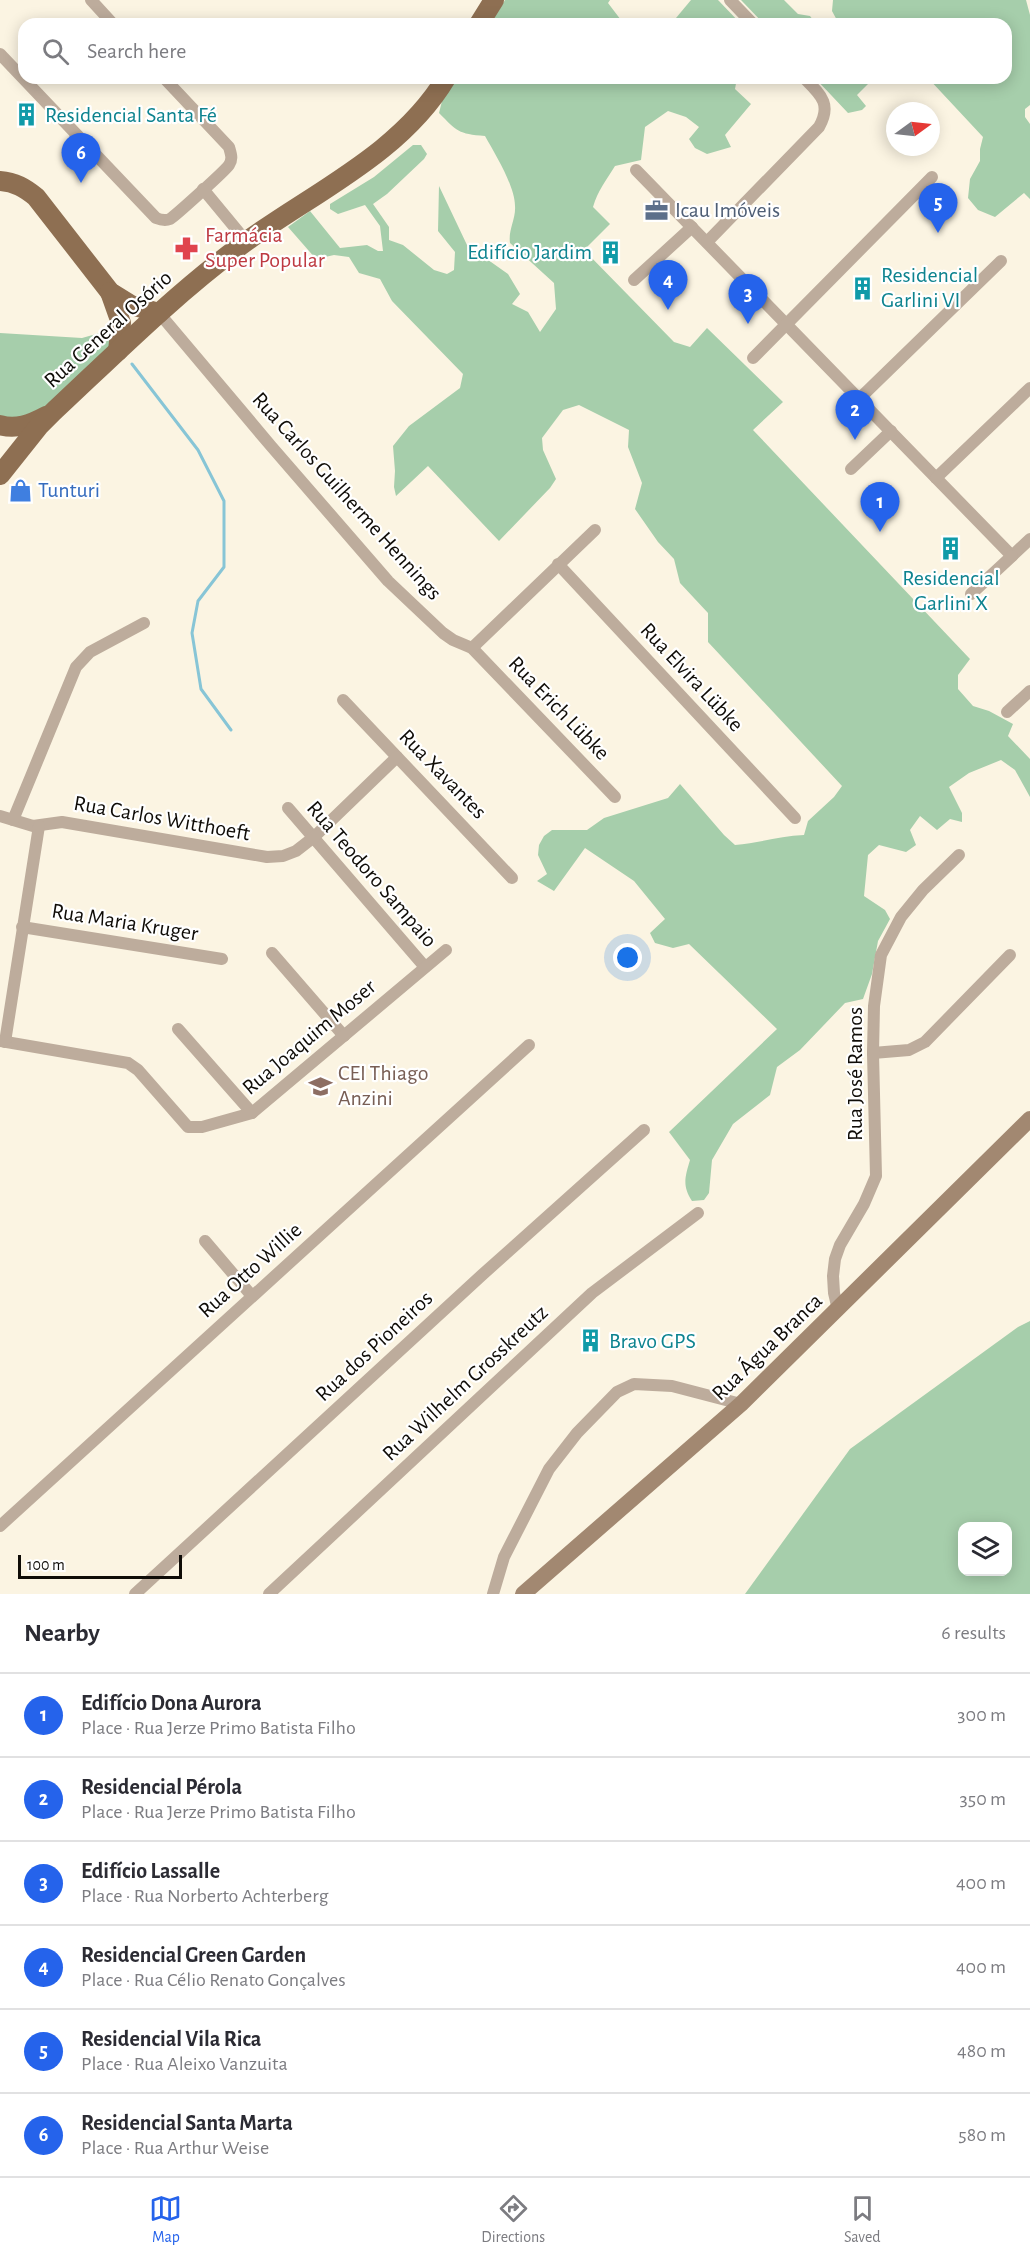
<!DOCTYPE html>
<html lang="en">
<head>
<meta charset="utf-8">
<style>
	:root { --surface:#fff; --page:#f7f7f7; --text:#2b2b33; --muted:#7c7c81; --line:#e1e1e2; --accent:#2563eb }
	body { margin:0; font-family:"Alegreya Sans",sans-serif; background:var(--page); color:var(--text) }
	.controls { position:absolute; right:18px; bottom:18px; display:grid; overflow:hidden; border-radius:12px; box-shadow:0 3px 15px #0003 }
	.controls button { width:54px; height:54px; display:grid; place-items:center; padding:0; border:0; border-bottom:2px solid var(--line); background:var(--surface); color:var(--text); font:30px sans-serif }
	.compass { position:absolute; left:886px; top:102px; width:54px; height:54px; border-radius:50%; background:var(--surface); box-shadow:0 3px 15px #0003; rotate:75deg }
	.scale { position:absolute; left:18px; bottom:15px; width:164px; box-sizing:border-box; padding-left:6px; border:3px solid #0f0c07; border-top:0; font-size:16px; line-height:21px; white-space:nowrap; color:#0f0c07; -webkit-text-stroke:4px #fff; paint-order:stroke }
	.you { position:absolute; left:628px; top:958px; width:21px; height:21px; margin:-15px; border:4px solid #fff; border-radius:50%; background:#1a73e8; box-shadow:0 0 0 9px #1a73e833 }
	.badge { display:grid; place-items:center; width:39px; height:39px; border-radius:50%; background:var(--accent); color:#fff; font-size:20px; font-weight:700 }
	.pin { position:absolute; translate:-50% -50px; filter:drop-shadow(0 2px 3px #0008) }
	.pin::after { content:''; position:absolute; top:32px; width:21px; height:18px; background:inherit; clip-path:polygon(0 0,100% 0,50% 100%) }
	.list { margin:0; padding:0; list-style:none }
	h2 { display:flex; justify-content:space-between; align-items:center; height:78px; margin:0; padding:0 24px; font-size:26px }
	h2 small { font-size:20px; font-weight:400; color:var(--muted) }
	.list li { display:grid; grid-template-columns:39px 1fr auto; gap:18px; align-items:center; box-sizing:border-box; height:84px; padding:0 24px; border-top:2px solid var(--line) }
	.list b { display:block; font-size:22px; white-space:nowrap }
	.list p { margin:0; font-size:20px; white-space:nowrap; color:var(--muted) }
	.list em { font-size:20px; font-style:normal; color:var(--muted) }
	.icon { flex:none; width:33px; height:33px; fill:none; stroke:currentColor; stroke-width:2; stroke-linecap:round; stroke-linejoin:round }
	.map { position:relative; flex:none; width:1030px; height:1594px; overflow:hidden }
	.search { position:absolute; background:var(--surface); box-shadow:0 3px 15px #0003; left:18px; right:18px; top:18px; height:66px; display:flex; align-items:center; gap:15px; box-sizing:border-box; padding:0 21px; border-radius:18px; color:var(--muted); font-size:22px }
	.sheet { height:582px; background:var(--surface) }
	nav { display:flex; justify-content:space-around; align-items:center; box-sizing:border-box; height:84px; border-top:2px solid var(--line); background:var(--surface); font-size:16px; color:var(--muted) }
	nav a { display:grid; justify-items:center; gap:3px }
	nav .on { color:var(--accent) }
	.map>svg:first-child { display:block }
	.green { fill:#a6ceab; fill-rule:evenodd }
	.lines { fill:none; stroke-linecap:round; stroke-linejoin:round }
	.stream { stroke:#87c5d6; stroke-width:3 }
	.street { stroke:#bdac9c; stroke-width:12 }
	.secondary { stroke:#a28871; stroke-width:16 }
	.primary { stroke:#8e6f52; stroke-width:20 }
	.labels { text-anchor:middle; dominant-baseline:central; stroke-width:4.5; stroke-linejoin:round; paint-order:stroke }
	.culture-label { font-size:22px; fill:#0d838f; stroke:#fff; text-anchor:start }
	.service-label { font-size:22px; fill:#4e5e75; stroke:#fff; text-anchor:start }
	.health-label { font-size:22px; fill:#be3a42; stroke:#fff; text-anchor:start }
	.street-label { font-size:22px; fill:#0f0c07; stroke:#fff }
	.shop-label { font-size:22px; fill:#366cbe; stroke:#fff; text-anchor:start }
	.education-label { font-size:22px; fill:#785e54; stroke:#fff; text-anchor:start }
</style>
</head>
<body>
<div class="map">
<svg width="1030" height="1594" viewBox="0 0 1030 1594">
	<rect width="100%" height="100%" fill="#fbf4e2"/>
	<g class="green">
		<polygon points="505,0 610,0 608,3 624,24 490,24"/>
		<polygon points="691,0 718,0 741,24 671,24"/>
		<polygon points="741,0 784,0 798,14 810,16 816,24 764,24"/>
		<polygon points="833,0 1026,0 1030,15 1030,105 1025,109 1025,117 1030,124 1030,199 1024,193 995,217 978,210 968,198 970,179 980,161 980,149 983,137 928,78 1006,78 1006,24 839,24 832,11"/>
		<path d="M454,78H737L735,89L751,104L725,135L731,147L707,154L695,148L689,139L699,127L686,117L668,111L645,127L641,160L615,166C606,181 598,190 593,207L610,224L584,250L674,342L690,347L707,328L783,402L753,430L970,659L958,675V689L973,706L989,711L1013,724L1008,736L1030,759V797L1015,770L1001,760L969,773L949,787L962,813V822L950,819L937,830L920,816L910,830L916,845L906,852L879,845L868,855L864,896L885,910L890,919L878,941L872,974L863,999L845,1003L800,1050L777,1067L770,1095L733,1124L712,1160L709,1193L704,1200L692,1201C682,1186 685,1177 690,1160L669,1132L777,1029L689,944L673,948L655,943L650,933L665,919L634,881L585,848L554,891L537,881L547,874L538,855L539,845L544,836L552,830H587L604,818L668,798L680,784L724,835L735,845C759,843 780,836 804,835L808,821L834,797L842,786L708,642V613L680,583L674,559L658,542L635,509L642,483L628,447L629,430L579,405L563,410L542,438L543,450L556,479L550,488L499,541L428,466L396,496L394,487L395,471L393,446L409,426L460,388L463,374L392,301L380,279L359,273L349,257L334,255L316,259L288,227L310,211L340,248L367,245L378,251H383L380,226L365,205L338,214L330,209V204L374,177L413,145H421L427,154L424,159L387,194L373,204L389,227V240L403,245L434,270L447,274L454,270L455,252L438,231L439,186L467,245L508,274L520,294L512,304L528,312L540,332L556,309L554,283L510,243C508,230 516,219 515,206C515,186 495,154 485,136C458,134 457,131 439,113L442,101Z"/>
		<polygon points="815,78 874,78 857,95 866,106 862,110 848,113"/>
		<polygon points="114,329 110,346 36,416 0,420 0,333 82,338"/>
		<path d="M1030,1321V1594H745L850,1449L1018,1327ZM962,1526H1008V1572H962Z"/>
	</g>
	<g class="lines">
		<polyline class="stream" points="132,364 198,450 224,501 224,567 198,601 192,633 201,689 231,730"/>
		<g class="street">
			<polyline points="91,0 113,24"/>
			<polyline points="730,0 753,24"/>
			<path d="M0,54L156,218C161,220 165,221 170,219C176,215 225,171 229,165C233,159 231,154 229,147L164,78"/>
			<polyline points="636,170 1012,556 1030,539"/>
			<polyline points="203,189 246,241"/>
			<path d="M707,242L819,127C832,104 821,95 804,78"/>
			<polyline points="634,280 692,227"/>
			<polyline points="159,313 271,446 388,581 443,633 453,640 472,648 615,797"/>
			<polyline points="753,358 932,177"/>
			<polyline points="859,399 1001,261"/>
			<polyline points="851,469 891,431"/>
			<polyline points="936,478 1030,388"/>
			<polyline points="558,564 795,818"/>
			<polyline points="971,594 1012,556"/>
			<polyline points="472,648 595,530"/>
			<polyline points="343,700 512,878"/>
			<polyline points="1007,712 1030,691"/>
			<polyline points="288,808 425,967"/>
			<polyline points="0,816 33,826 62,822 267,857 283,856 296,851 314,837 397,757"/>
			<polyline points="13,820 76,667 90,652 144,623"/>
			<polyline points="22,927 222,959"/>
			<polyline points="272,953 344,1036"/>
			<polyline points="178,1029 252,1113"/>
			<polyline points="0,1041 128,1063 138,1070 188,1127 202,1127 252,1113 446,950"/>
			<polyline points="5,1042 39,826"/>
			<polyline points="873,1053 909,1050 925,1042 1010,955"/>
			<polyline points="205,1241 252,1296"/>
			<polyline points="838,1310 834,1293 833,1276 835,1259 840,1245 864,1204 876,1176 873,1053 874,1006 881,955 901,917 923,890 959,855"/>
			<polyline points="0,1526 529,1045"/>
			<polyline points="135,1594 482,1275 644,1130"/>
			<polyline points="269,1594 592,1293 698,1213"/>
			<polyline points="493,1594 504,1557 549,1469 577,1433 617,1392 634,1384 672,1386 741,1404"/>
		</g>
		<polyline class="secondary" points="523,1594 741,1404 1030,1119"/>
		<g class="primary">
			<polyline points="479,24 494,0"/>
			<path d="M0,181C15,182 25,188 36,197L110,292L131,305L159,313"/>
			<polyline points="110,292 121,323 118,351"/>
			<path d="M0,425C16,430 31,424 46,416"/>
			<path d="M0,475L39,426L53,412C114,355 173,296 240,246C310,194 400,155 446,78"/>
		</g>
	</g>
	<defs>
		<symbol id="building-bare" viewBox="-9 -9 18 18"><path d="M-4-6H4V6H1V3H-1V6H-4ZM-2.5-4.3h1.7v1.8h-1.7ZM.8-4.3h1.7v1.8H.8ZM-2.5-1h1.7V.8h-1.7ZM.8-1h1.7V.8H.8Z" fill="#0f9aa8" stroke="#fff" stroke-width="2.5" paint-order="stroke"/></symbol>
		<symbol id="office-bare" viewBox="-9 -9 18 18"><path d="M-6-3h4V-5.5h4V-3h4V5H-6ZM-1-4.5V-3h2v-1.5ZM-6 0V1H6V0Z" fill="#5c6f8a" stroke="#fff" stroke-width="2.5" paint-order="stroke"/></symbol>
		<symbol id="pharmacy-bare" viewBox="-9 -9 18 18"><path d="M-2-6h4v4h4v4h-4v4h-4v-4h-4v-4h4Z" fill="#e0444e" stroke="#fff" stroke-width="2.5" paint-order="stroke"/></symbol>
		<symbol id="shop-bare" viewBox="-9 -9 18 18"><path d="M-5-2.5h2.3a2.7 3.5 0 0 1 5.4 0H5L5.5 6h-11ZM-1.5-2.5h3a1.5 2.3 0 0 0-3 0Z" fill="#3f7fe0" stroke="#fff" stroke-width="2.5" paint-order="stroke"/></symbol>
		<symbol id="school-bare" viewBox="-9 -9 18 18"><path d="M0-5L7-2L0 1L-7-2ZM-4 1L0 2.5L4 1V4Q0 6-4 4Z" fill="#8d6e63" stroke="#fff" stroke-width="2.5" paint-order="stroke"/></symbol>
	</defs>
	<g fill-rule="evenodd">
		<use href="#building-bare" x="10" y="98" width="33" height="33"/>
		<use href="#office-bare" x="640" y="194" width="33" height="33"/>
		<use href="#pharmacy-bare" x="170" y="232" width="33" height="33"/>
		<use href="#building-bare" x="594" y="236" width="33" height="33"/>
		<use href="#building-bare" x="846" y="272" width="33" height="33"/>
		<use href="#shop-bare" x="4" y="474" width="33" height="33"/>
		<use href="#building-bare" x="934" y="532" width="33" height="33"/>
		<use href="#school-bare" x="304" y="1070" width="33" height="33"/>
		<use href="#building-bare" x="574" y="1324" width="33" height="33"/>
	</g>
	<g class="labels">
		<g class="culture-label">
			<text x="45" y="115">Residencial Santa Fé</text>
			<text x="592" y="252" text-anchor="end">Edifício Jardim</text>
			<text x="881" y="275">Residencial<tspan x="881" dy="25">Garlini VI</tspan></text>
			<text x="951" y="578" text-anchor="middle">Residencial<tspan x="951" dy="25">Garlini X</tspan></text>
			<text x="609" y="1341">Bravo GPS</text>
		</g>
		<g class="service-label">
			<text x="675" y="210">Icau Imóveis</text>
		</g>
		<g class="health-label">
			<text x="205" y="235">Farmácia<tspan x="205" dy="25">Super Popular</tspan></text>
		</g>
		<g class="street-label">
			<text transform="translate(108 329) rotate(-42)">Rua General Osório</text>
			<text transform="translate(347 496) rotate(48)">Rua Carlos Guilherme Hennings</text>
			<text transform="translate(692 677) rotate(47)">Rua Elvira Lübke</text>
			<text transform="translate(559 708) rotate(46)">Rua Erich Lübke</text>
			<text transform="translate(443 774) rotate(46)">Rua Xavantes</text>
			<text transform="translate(162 818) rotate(10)">Rua Carlos Witthoeft</text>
			<text transform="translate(372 874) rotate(49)">Rua Teodoro Sampaio</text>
			<text transform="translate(125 922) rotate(9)">Rua Maria Kruger</text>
			<text transform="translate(309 1037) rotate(-40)">Rua Joaquim Moser</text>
			<text transform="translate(855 1074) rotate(-90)">Rua José Ramos</text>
			<text transform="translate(250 1270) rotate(-42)">Rua Otto Willie</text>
			<text transform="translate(374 1346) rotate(-43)">Rua dos Pioneiros</text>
			<text transform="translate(767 1347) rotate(-44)">Rua Água Branca</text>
			<text transform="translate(465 1383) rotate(-43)">Rua Wilhelm Grosskreutz</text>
		</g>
		<g class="shop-label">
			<text x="38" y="490">Tunturi</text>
		</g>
		<g class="education-label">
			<text x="338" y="1073">CEI Thiago<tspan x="338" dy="25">Anzini</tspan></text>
		</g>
	</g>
</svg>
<div class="controls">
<button><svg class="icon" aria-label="layers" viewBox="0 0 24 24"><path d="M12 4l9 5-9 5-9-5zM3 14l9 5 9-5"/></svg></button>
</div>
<svg class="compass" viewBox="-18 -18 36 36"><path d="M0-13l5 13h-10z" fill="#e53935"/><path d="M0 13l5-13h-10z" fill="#7c7c81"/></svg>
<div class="scale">100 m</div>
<div class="you"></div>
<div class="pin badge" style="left:880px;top:532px">1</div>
<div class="pin badge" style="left:855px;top:440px">2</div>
<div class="pin badge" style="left:748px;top:324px">3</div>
<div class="pin badge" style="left:668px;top:310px">4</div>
<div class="pin badge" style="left:938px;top:233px">5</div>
<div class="pin badge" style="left:81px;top:183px">6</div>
<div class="search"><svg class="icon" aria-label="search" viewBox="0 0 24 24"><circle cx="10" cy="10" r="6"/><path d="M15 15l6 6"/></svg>Search here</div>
</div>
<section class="sheet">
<h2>Nearby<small>6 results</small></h2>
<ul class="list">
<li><span class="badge">1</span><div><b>Edifício Dona Aurora</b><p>Place · Rua Jerze Primo Batista Filho</p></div><em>300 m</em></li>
<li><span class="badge">2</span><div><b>Residencial Pérola</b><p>Place · Rua Jerze Primo Batista Filho</p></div><em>350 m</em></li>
<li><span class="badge">3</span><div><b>Edifício Lassalle</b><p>Place · Rua Norberto Achterberg</p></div><em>400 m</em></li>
<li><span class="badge">4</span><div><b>Residencial Green Garden</b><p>Place · Rua Célio Renato Gonçalves</p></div><em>400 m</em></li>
<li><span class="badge">5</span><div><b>Residencial Vila Rica</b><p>Place · Rua Aleixo Vanzuita</p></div><em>480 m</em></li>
<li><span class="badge">6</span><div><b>Residencial Santa Marta</b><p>Place · Rua Arthur Weise</p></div><em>580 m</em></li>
</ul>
</section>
<nav>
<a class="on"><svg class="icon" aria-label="map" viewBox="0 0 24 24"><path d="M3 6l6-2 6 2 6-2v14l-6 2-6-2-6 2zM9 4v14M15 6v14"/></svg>Map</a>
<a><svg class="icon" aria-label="directions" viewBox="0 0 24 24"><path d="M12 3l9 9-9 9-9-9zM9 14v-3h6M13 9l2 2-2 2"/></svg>Directions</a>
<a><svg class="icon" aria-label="saved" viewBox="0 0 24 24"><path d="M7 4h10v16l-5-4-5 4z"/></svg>Saved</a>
</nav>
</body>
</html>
